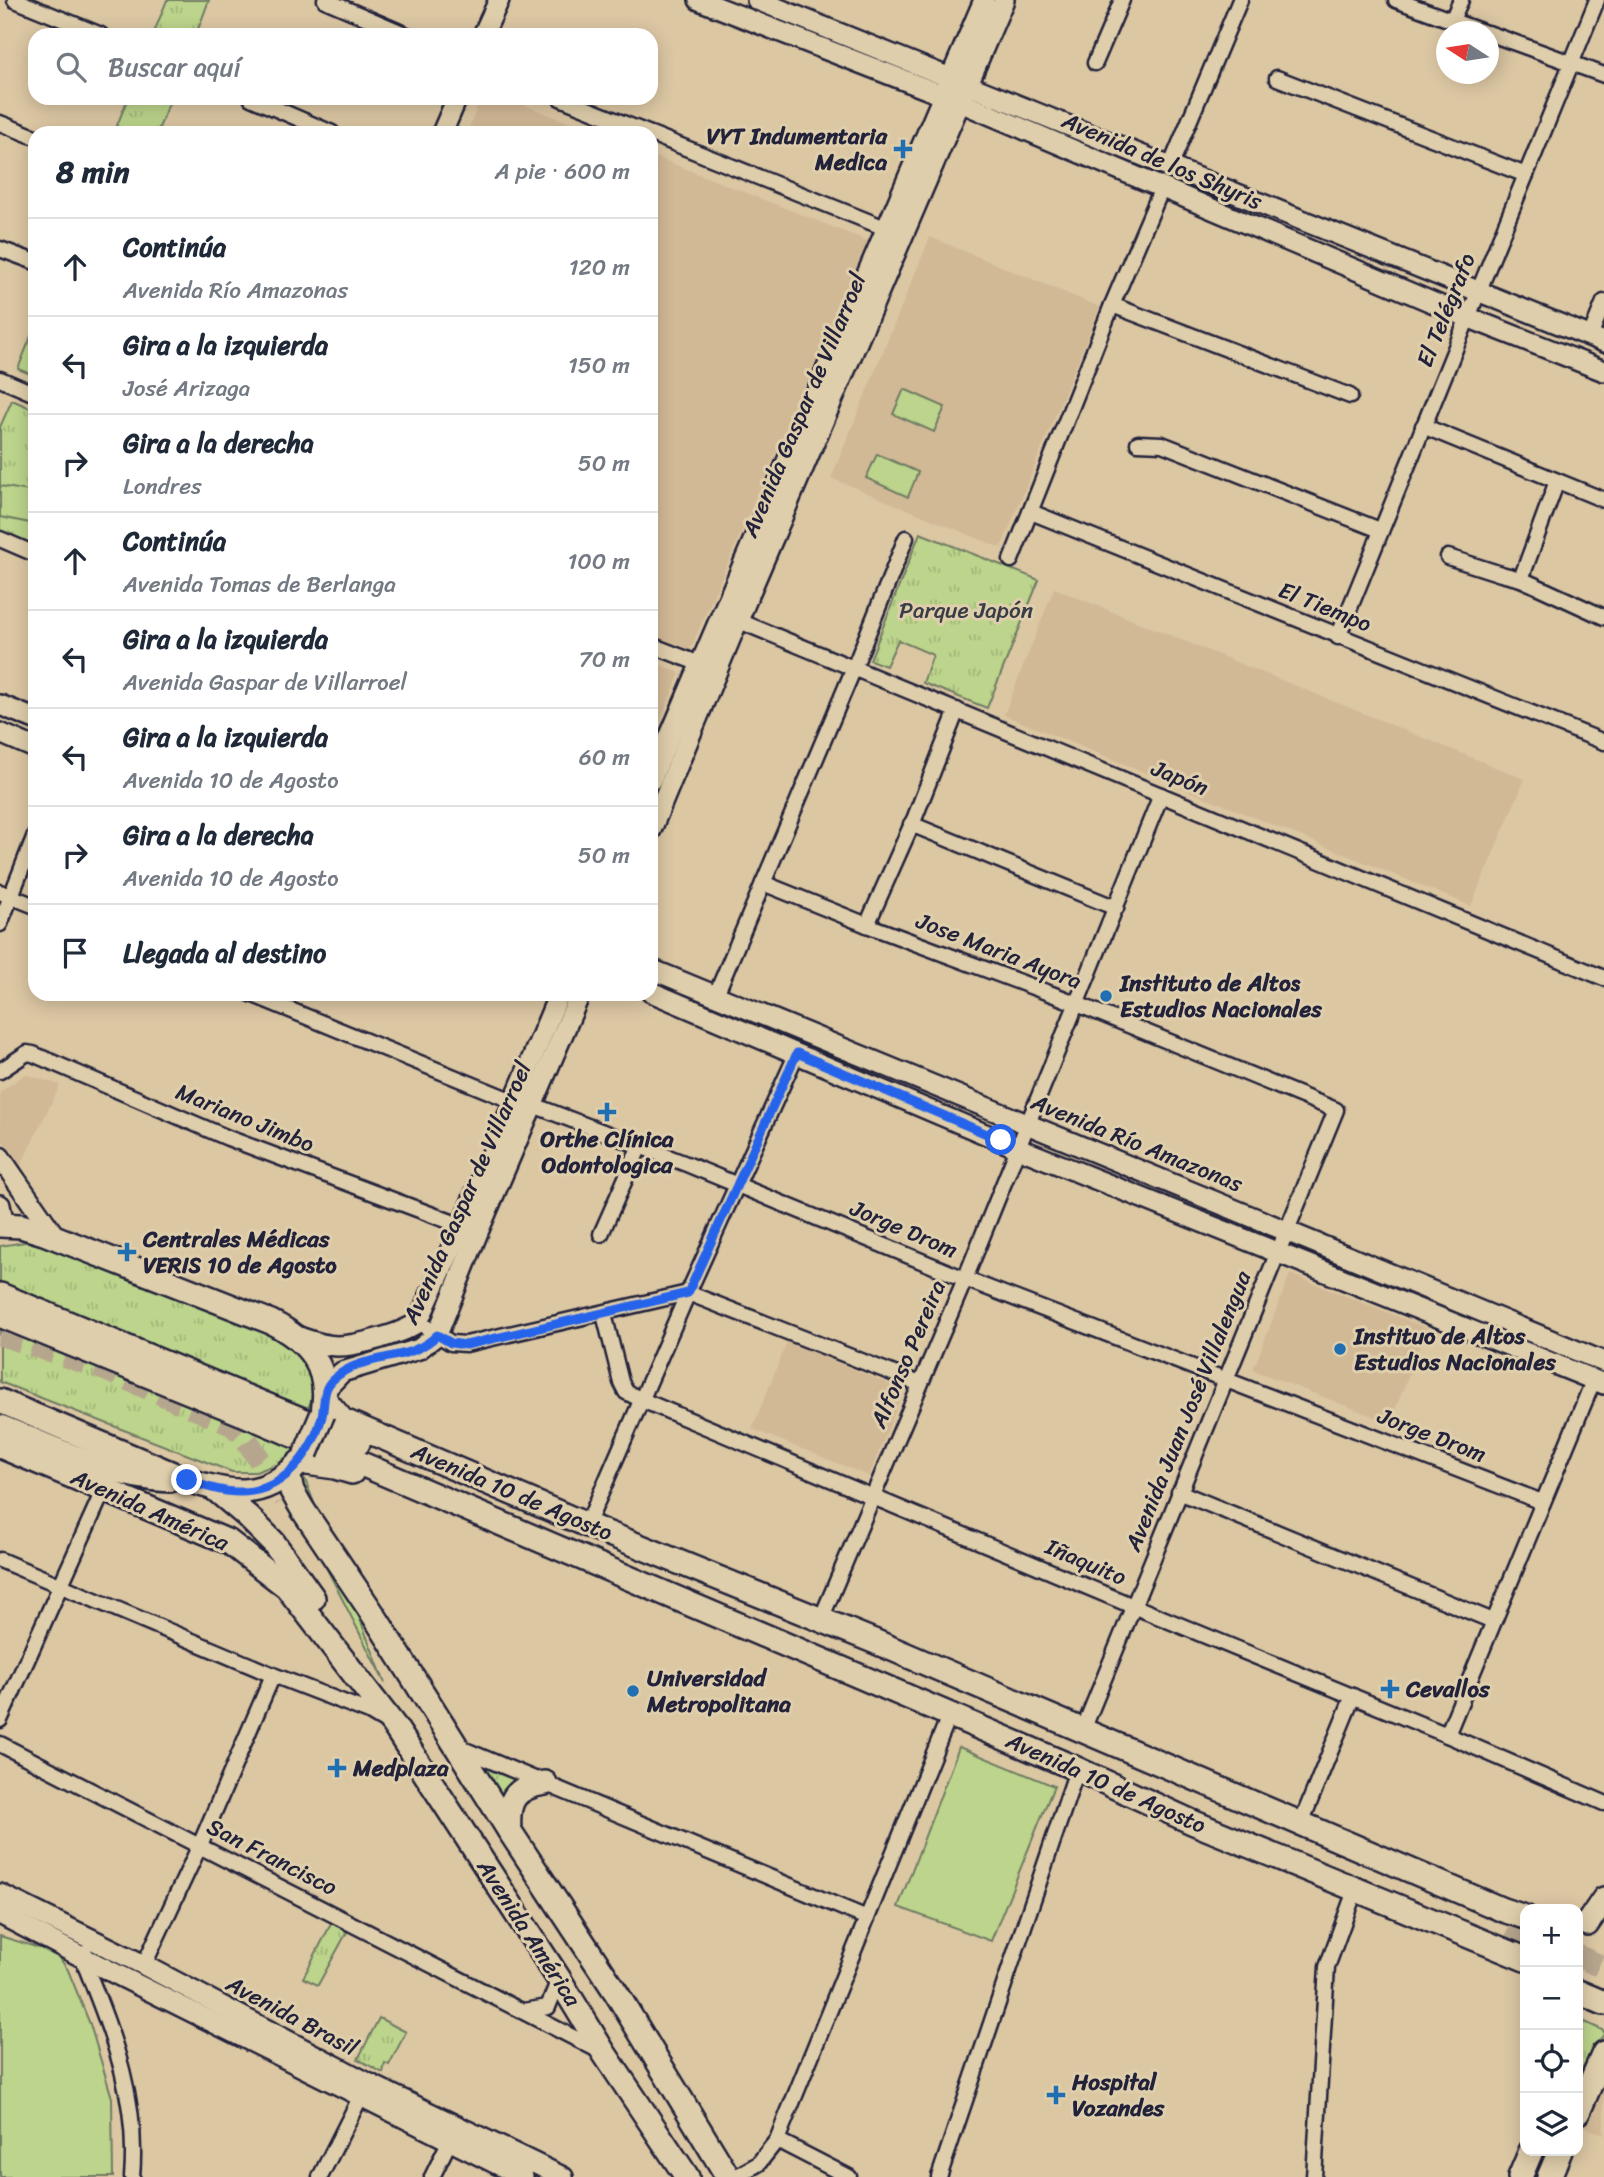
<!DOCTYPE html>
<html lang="es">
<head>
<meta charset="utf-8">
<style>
	:root { --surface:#fff; --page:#f2f2f3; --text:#1f2937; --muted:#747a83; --line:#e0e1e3 }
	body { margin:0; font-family:Sriracha,sans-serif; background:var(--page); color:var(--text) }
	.controls { position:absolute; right:21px; bottom:21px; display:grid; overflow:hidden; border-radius:14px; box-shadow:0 4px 18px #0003 }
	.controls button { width:63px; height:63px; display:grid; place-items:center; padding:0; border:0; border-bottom:2px solid var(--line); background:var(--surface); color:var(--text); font:35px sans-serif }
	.compass { position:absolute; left:1436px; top:21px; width:63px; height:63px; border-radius:50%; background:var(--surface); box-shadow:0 4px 18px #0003; rotate:282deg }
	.stop { position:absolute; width:21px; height:21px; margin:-16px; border:5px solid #2563eb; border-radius:50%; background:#fff }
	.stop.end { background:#2563eb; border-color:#fff; box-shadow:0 2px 7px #0008 }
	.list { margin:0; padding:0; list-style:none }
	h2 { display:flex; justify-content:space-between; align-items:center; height:91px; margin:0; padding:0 28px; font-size:30px }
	h2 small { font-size:23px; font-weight:400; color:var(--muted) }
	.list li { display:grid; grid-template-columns:46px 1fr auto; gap:21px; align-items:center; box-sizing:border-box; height:98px; padding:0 28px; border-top:2px solid var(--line) }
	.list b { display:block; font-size:26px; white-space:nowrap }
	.list p { margin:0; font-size:23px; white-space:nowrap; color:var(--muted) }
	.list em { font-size:23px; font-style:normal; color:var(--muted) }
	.icon { flex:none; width:38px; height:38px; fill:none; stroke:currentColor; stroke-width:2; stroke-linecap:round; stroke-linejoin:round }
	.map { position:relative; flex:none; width:1604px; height:2177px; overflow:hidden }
	.search { position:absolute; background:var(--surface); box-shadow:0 4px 18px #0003; left:28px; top:28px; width:630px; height:77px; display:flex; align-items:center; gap:18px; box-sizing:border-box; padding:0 24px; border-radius:21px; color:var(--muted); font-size:26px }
	.panel { position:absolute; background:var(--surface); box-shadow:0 4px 18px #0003; left:28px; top:126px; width:630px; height:875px; border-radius:21px }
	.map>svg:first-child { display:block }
	.built { fill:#d2b996 }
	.grass { fill:url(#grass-tufts); stroke:#6f7b63; stroke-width:2 }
	.pitch { fill:#bcd48b; stroke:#6f7b63; stroke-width:2 }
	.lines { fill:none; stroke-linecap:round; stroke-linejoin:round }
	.primary-tunnel { stroke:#b7a68e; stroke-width:23; stroke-dasharray:23 11; stroke-linecap:butt }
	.street-casing { stroke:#22223b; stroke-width:19 }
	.secondary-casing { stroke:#22223b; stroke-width:24 }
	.primary-casing { stroke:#22223b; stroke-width:28 }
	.street { stroke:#dfceab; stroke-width:14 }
	.secondary { stroke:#dfceab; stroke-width:19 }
	.primary { stroke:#dfceab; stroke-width:23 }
	.primary-bridge-casing { stroke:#22223b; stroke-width:28; stroke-linecap:butt }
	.primary-bridge { stroke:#dfceab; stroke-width:23 }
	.route { stroke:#2563eb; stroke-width:9 }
	.poi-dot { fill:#1f6fb2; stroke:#dfceab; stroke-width:2.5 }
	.labels { text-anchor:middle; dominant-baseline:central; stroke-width:6; stroke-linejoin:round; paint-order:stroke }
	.poi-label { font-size:23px; font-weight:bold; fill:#22223b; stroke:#dfceab; text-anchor:start }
	.street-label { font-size:23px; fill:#22223b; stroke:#dfceab }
	.park-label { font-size:23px; fill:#393d47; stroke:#dfceab }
</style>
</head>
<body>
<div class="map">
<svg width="1604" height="2177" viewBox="0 0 1604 2177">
	<defs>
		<pattern id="grass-tufts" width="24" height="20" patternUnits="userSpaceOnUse" patternTransform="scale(1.75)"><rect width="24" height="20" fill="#bcd48b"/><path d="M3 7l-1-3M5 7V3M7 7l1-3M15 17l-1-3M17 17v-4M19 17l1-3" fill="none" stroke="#a1b679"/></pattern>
	</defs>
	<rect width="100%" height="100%" fill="#dcc7a3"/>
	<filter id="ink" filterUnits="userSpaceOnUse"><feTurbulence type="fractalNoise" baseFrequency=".0143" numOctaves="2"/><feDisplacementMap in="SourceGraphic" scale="14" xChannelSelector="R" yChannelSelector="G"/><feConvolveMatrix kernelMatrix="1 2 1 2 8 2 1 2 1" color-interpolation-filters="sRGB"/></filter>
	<g filter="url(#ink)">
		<g class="built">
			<polygon points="481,98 507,98 595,133 467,133"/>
			<polygon points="651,155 868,241 690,650 651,635"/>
			<polygon points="930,237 1100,307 1001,548 831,478"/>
			<polygon points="1054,588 1525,779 1471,906 1004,715"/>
			<polygon points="651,661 680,673 651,744"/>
			<polygon points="25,1074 60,1085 20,1167 0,1137 0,1092"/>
			<polygon points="1290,1274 1427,1328 1390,1423 1253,1370"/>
			<polygon points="787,1342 904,1390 869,1476 752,1429"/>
			<polygon points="1604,2057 1604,2135 1578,2124 1578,2112"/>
		</g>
		<g class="grass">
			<polygon points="167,0 209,0 196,35 153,35"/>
			<polygon points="128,98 171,98 157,133 114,133"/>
			<polygon points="35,326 35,376 18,369"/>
			<polygon points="12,400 35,410 35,532 29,547 0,534 0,427"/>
			<polygon points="920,533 1039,580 987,708 923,683 933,655 898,640 886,666 870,660"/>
			<path d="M37,1240L277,1332C302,1351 324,1374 308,1408L0,1287V1246Z"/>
			<polygon points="0,1325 294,1440 293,1449 385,1683 274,1465 256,1472 232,1472 0,1382"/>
			<polygon points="476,1764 525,1784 505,1808"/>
			<polygon points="332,1922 347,1932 318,1985 303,1978"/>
			<polygon points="379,2018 406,2032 389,2065 385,2063 383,2073 358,2059"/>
			<polygon points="1583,2021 1604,2031 1604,2034 1584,2065 1578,2080 1578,2056"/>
		</g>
		<g class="pitch">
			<polygon points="904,389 945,407 934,432 893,414"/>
			<polygon points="877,454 918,472 908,497 866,478"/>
			<polygon points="0,486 35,492 30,523 0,517"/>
			<polygon points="959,1747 1054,1786 991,1941 898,1907"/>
			<polygon points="0,1936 56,1953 68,1970 90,2024 112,2098 113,2177 0,2177"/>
		</g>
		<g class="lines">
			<g class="primary-tunnel">
				<polyline points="0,1334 104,1369 233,1425 244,1436 285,1499"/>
				<polyline points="1505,1937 1525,1945"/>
				<polyline points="1578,1956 1604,1968"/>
			</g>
			<defs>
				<g id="street">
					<polyline points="15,0 101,35"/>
					<polyline points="325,0 407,35"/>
					<polyline points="1396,0 1483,32"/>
					<polyline points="1452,20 1461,0"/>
					<polyline points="1488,33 1604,75"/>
					<polyline points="1095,63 1122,0"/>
					<polyline points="1277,78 1526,175"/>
					<polyline points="251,98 332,133"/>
					<polyline points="560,98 648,133"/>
					<polyline points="0,123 35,137"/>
					<polyline points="651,134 895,232"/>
					<polyline points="1170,167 1240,0"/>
					<polyline points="0,249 35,262"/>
					<polyline points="1112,305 1350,396"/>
					<polyline points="1590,336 1604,302"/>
					<polyline points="0,379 35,394"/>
					<polyline points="1423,426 1604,500"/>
					<polyline points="1138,443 1162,444 1380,530"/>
					<polyline points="1031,512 1604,742"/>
					<polyline points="0,539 35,554"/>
					<polyline points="1448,557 1501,574 1521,579 1604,617"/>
					<polyline points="1011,560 1112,305 1162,188"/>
					<polyline points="1521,579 1557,481"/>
					<polyline points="732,618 1604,978"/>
					<polyline points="1338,637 1597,0"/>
					<polyline points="651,645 700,664"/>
					<polyline points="911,824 1116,908"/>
					<polyline points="763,883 867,925 1065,999 1336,1110 1083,1730"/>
					<polyline points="0,892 35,906"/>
					<polyline points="0,924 35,835"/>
					<polyline points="867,925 915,817 957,710"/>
					<polyline points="251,994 503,1097 533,1105 689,1165 965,1279 1542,1502"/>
					<polyline points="715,997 854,668 906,538"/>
					<polyline points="0,1071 27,1053 33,1054 228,1138 470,1229"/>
					<polyline points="601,1234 640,1146"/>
					<polyline points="604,1314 621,1382 626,1392 642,1400 1128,1604 1447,1735 1604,1803"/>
					<polyline points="418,1322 451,1343 466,1344 688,1293 920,1384"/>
					<polyline points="1179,1492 1493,1621"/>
					<polyline points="587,1525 688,1293 797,1053"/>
					<polyline points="0,1560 273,1675 369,1712 386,1722"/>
					<polyline points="821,1619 965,1279 1161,795"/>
					<polyline points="0,1720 104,1489"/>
					<polyline points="1447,1735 1594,1379"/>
					<polyline points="0,1744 600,2051"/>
					<polyline points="458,1747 867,1918"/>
					<polyline points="1301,1823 1353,1696"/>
					<path d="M85,1953L82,1957C111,2031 139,2096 132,2177"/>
					<polyline points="144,1965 200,1845 273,1675"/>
					<polyline points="524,2011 548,2007 559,1979"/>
					<polyline points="777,2140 849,2177"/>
					<polyline points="320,2177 365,2088"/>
					<polyline points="432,2177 453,2134"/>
					<polyline points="735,2177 758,2164 777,2140 949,1716"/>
					<polyline points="939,2177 1077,1770"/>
					<polyline points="1314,2177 1327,1967 1356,1888"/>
				</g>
				<g id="secondary">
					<polyline points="699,0 960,102 1467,317 1604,371"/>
					<polyline points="757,0 1604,342"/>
					<polyline points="483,35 499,0"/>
					<polyline points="442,133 457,98"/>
					<polyline points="0,705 35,719"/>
					<polyline points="0,733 35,748"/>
					<polyline points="651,780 984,0"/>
					<polyline points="651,830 738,620 1004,0"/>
					<polyline points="651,969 1604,1362"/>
					<polyline points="651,992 1018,1148 1604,1384"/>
					<polyline points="0,1157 56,1238"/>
					<polyline points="0,1205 4,1225"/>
					<path d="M299,1337C311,1341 324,1346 337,1346C357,1346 402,1334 418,1322L462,1225L559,994"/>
					<polyline points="325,1390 342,1372 419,1349 437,1335 478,1232 580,994"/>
					<polyline points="0,1894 144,1965 368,2083 563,2177"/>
					<polyline points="0,1914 82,1957 523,2177"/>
				</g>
				<g id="primary">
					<path d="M0,1225L21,1226L44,1233L271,1322C309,1341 331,1368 323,1412"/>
					<polyline points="0,1295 358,1443"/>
					<polyline points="0,1315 263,1422 1070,1766 1192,1822 1525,1959"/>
					<polyline points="325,1400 342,1420 587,1525 876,1642 1503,1910 1525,1917"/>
					<path d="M0,1401L187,1480C230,1494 262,1500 297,1465"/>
					<path d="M0,1427C54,1448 111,1478 170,1480"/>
					<polyline points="0,1446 229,1542 287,1587 395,1727 559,1979 604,2053 687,2177"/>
					<polyline points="300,1462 335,1467 352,1472"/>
					<polyline points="288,1474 292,1491 303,1510 373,1614 509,1830 617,1994 728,2177"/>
					<polyline points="215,1489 247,1516 273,1542 313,1598"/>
					<path d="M509,1830C507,1801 514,1787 545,1783"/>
					<polyline points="1587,1924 1604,1899"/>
					<polyline points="1578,1992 1604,2003"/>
					<polyline points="1578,2112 1604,2053"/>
					<polyline points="1520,2177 1531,2151"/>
					<polyline points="1549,2177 1560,2151"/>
				</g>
			</defs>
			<use href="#street" class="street-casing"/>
			<use href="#secondary" class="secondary-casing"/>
			<use href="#primary" class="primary-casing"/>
			<use href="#street" class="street"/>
			<use href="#secondary" class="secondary"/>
			<use href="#primary" class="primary"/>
			<defs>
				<polyline id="primary-bridge" points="306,1453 323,1413"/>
			</defs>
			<use href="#primary-bridge" class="primary-bridge-casing"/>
			<use href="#primary-bridge" class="primary-bridge"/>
		</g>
	</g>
	<g class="lines" filter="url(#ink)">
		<path class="route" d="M187,1480C204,1486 221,1492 239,1492C281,1493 310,1457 321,1420C327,1399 319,1388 340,1374C369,1353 412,1362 437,1335L451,1343L466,1345L688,1293L797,1053L1001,1140"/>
	</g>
	<g class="poi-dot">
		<path d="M899.5 138.5h7v7h7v7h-7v7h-7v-7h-7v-7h7z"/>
		<circle cx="1106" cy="996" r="7"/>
		<path d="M603.5 1101.5h7v7h7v7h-7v7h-7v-7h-7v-7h7z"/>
		<path d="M123.5 1241.5h7v7h7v7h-7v7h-7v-7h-7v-7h7z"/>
		<circle cx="1340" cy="1349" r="7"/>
		<path d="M1386.5 1678.5h7v7h7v7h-7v7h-7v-7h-7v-7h7z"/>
		<circle cx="633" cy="1691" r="7"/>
		<path d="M333.5 1757.5h7v7h7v7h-7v7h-7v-7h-7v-7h7z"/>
		<path d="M1052.5 2084.5h7v7h7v7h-7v7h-7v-7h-7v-7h7z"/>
	</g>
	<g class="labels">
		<g class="poi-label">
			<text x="887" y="136" text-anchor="end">VYT Indumentaria<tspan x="887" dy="26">Medica</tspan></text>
			<text x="1120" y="983">Instituto de Altos<tspan x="1120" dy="26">Estudios Nacionales</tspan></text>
			<text x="607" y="1139" text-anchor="middle">Orthe Clínica<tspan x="607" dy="26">Odontologica</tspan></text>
			<text x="143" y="1239">Centrales Médicas<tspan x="143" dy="26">VERIS 10 de Agosto</tspan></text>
			<text x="1354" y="1336">Instituo de Altos<tspan x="1354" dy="26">Estudios Nacionales</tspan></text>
			<text x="647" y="1678">Universidad<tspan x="647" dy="26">Metropolitana</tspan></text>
			<text x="1406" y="1689">Cevallos</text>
			<text x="353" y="1768">Medplaza</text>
			<text x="1072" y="2082">Hospital<tspan x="1072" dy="26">Vozandes</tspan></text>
		</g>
		<g class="street-label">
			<text transform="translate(1162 161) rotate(23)">Avenida de los Shyris</text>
			<text transform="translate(1446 310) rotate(-68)">El Telégrafo</text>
			<text transform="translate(804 405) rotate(-67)">Avenida Gaspar de Villarroel</text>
			<text transform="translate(1325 607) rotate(22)">El Tiempo</text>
			<text transform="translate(1180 778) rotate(22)">Japón</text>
			<text transform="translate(999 951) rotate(21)">Jose Maria Ayora</text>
			<text transform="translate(245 1118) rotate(22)">Mariano Jimbo</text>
			<text transform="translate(1137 1143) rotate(22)">Avenida Río Amazonas</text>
			<text transform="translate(467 1193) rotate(-66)">Avenida Gaspar de Villarroel</text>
			<text transform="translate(904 1229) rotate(23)">Jorge Drom</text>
			<text transform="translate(908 1354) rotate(-67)">Alfonso Pereira</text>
			<text transform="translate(1188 1411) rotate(-68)">Avenida Juan José Villalengua</text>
			<text transform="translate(1432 1435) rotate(21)">Jorge Drom</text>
			<text transform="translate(512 1492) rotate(23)">Avenida 10 de Agosto</text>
			<text transform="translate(150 1510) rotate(24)">Avenida América</text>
			<text transform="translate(1086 1562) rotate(23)">Iñaquito</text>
			<text transform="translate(1106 1783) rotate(24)">Avenida 10 de Agosto</text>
			<text transform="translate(272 1857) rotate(27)">San Francisco</text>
			<text transform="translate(529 1933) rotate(57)">Avenida América</text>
			<text transform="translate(292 2016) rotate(28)">Avenida Brasil</text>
		</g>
		<g class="park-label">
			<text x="966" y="610">Parque Japón</text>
		</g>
	</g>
</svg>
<div class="controls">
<button>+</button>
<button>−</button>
<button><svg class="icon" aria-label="locate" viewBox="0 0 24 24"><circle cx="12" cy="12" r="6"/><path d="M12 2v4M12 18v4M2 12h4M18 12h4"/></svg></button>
<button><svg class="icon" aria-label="layers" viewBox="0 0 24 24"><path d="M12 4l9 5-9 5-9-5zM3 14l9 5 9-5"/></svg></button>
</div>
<svg class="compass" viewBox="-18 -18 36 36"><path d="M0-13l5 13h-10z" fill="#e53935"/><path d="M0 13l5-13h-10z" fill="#747a83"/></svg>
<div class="stop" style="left:1001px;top:1140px"></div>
<div class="stop end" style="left:187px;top:1480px"></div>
<div class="search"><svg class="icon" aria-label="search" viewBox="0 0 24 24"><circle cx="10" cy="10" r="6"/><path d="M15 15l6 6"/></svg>Buscar aquí</div>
<section class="panel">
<h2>8 min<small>A pie · 600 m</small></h2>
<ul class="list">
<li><svg class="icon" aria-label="ahead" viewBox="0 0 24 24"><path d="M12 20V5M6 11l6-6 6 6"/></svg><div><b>Continúa</b><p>Avenida Río Amazonas</p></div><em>120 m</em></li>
<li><svg class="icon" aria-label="left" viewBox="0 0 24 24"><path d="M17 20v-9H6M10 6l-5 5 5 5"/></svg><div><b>Gira a la izquierda</b><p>José Arizaga</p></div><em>150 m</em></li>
<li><svg class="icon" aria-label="right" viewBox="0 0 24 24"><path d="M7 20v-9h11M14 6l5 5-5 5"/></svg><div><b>Gira a la derecha</b><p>Londres</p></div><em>50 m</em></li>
<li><svg class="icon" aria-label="ahead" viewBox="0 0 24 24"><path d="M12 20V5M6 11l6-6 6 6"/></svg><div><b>Continúa</b><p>Avenida Tomas de Berlanga</p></div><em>100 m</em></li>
<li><svg class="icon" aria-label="left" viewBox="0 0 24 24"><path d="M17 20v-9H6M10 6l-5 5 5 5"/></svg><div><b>Gira a la izquierda</b><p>Avenida Gaspar de Villarroel</p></div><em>70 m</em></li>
<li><svg class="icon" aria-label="left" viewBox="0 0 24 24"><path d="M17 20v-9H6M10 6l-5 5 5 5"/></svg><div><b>Gira a la izquierda</b><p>Avenida 10 de Agosto</p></div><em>60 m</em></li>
<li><svg class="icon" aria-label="right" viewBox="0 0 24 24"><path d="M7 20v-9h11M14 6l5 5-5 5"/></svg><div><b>Gira a la derecha</b><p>Avenida 10 de Agosto</p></div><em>50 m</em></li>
<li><svg class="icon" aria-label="arrive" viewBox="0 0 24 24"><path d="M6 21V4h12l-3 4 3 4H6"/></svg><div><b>Llegada al destino</b></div></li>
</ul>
</section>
</div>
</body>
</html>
